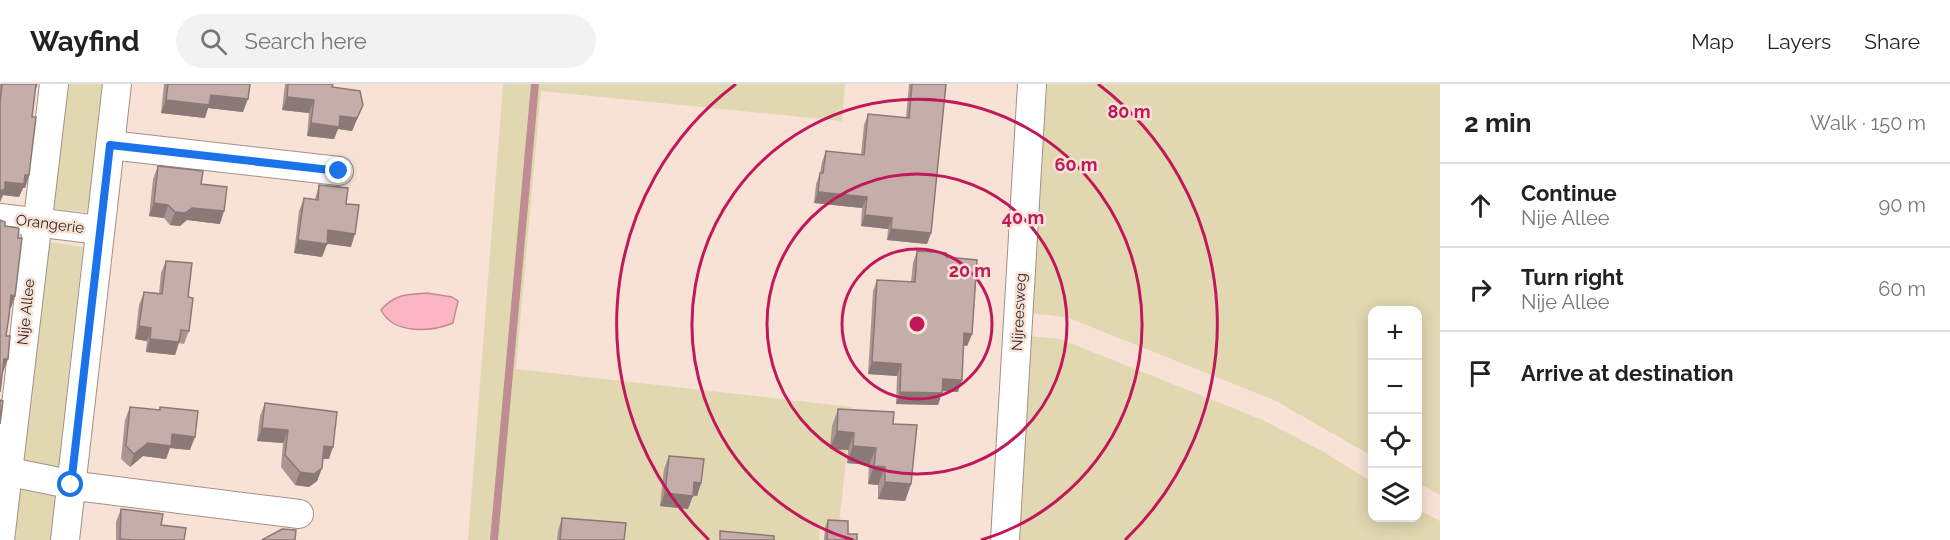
<!DOCTYPE html>
<html lang="en">
<head>
<meta charset="utf-8">
<style>
	:root { --surface:#fff; --page:#f2f2f2; --text:#222; --muted:#767676; --line:#e0e0e0 }
	body { margin:0; font-family:Raleway,sans-serif; background:var(--page); color:var(--text) }
	.controls { position:absolute; right:18px; bottom:18px; display:grid; overflow:hidden; border-radius:12px; box-shadow:0 3px 15px #0003 }
	.controls button { width:54px; height:54px; display:grid; place-items:center; padding:0; border:0; border-bottom:2px solid var(--line); background:var(--surface); color:var(--text); font:30px sans-serif }
	.stop { position:absolute; width:18px; height:18px; margin:-14px; border:4px solid #1a73e8; border-radius:50%; background:#fff }
	.stop.end { background:#1a73e8; border-color:#fff; box-shadow:0 2px 6px #0008 }
	.list { margin:0; padding:0; list-style:none }
	h2 { display:flex; justify-content:space-between; align-items:center; height:78px; margin:0; padding:0 24px; font-size:26px }
	h2 small { font-size:20px; font-weight:400; color:var(--muted) }
	.list li { display:grid; grid-template-columns:39px 1fr auto; gap:18px; align-items:center; box-sizing:border-box; height:84px; padding:0 24px; border-top:2px solid var(--line) }
	.list b { display:block; font-size:22px; white-space:nowrap }
	.list p { margin:0; font-size:20px; white-space:nowrap; color:var(--muted) }
	.list em { font-size:20px; font-style:normal; color:var(--muted) }
	.icon { flex:none; width:33px; height:33px; fill:none; stroke:currentColor; stroke-width:2; stroke-linecap:round; stroke-linejoin:round }
	.map { position:relative; flex:none; width:1440px; height:456px; overflow:hidden }
	header { display:flex; align-items:center; gap:36px; box-sizing:border-box; height:84px; padding:0 30px; background:var(--surface); border-bottom:2px solid var(--line) }
	header strong { font-size:28px }
	nav { display:flex; gap:33px; margin-inline-start:auto; font-size:21px }
	.search { width:420px; height:54px; background:var(--page); display:flex; align-items:center; gap:15px; box-sizing:border-box; padding:0 21px; border-radius:33px; color:var(--muted); font-size:22px }
	main { display:flex }
	aside { flex:1; background:var(--surface) }
	.map>svg:first-child { display:block }
	.green { fill:#e1d8b2 }
	.water { fill:#fcb6c3; stroke:#bf8c93; stroke-width:1.5 }
	.lines { fill:none; stroke-linecap:round; stroke-linejoin:round }
	.stream { stroke:#bf8c93; stroke-width:8 }
	.minor-casing { stroke:#a39085; stroke-width:30 }
	.minor { stroke:#fff; stroke-width:28 }
	.wall { fill:#a99591 }
	.shaded-wall { fill:#8a7976 }
	.building { fill:#c5ada9; stroke:#8a7976; stroke-width:1.5 }
	.route { stroke:#1a73e8; stroke-width:8 }
	.ring { fill:none; stroke:#c2185b; stroke-width:3 }
	.labels { text-anchor:middle; dominant-baseline:central; stroke-width:5; stroke-linejoin:round; paint-order:stroke }
	.street-label { font-size:15px; fill:#312924; stroke:#f8e2d6 }
	.centre { fill:#c2185b; stroke:#f8e2d6; stroke-width:3 }
	.ring-label { font-size:18px; text-anchor:middle; font-weight:bold; fill:#c2185b; stroke:#f8e2d6; stroke-width:5; stroke-linejoin:round; paint-order:stroke }
</style>
</head>
<body>
<header>
<strong>Wayfind</strong>
<div class="search"><svg class="icon" aria-label="search" viewBox="0 0 24 24"><circle cx="10" cy="10" r="6"/><path d="M15 15l6 6"/></svg>Search here</div>
<nav><a>Map</a><a>Layers</a><a>Share</a></nav>
</header>
<main>
<div class="map">
<svg width="1440" height="456" viewBox="0 0 1440 456">
	<rect width="100%" height="100%" fill="#f8e2d6"/>
	<g class="green">
		<polygon points="69,0 103,0 89,128 53,125"/>
		<polygon points="503,0 845,0 842,37 541,7 516,285 852,323 839,440 820,443 819,456 468,456"/>
		<polygon points="1040,0 1440,0 1440,411 1418,399 1418,226 1372,226 1372,372 1274,316 1066,233 1026,229"/>
		<polygon points="49,158 83,163 58,387 24,382"/>
		<polygon points="1029,252 1060,255 1265,337 1322,367 1372,398 1372,434 1418,434 1418,425 1440,437 1440,456 1014,456"/>
		<polygon points="15,399 57,405 51,456 9,456"/>
	</g>
	<path class="water" d="M427,209L452,213L458,217L453,239C431,248 394,251 381,226C394,210 408,210 427,209Z"/>
	<g class="lines">
		<polyline class="stream" points="494,456 535,0"/>
		<defs>
			<g id="minor">
				<polyline points="110,61 339,87"/>
				<polyline points="0,134 100,146"/>
				<polyline points="0,386 84,403 299,430"/>
				<polyline points="0,456 54,0"/>
				<polyline points="65,456 117,0"/>
				<polyline points="1005,456 1032,0"/>
			</g>
		</defs>
		<use href="#minor" class="minor-casing"/>
		<use href="#minor" class="minor"/>
	</g>
	<g class="wall">
		<polygon points="0,0 38,0 36,5 35,5 32,33 29,91 25,104 23,104 19,113 3,111 0,118"/>
		<polygon points="164,0 250,0 243,28 208,24 205,34 161,29"/>
		<polygon points="285,0 333,0 332,3 363,21 352,47 338,45 334,55 307,52 309,29 282,26"/>
		<polygon points="909,0 946,0 931,149 927,160 887,156 888,145 861,142 862,124 814,119 816,100 820,89 822,78 826,67 861,71 864,41 868,30 906,34"/>
		<polygon points="158,82 201,100 220,140 187,136 180,142 170,141 164,134 149,132 153,95"/>
		<polygon points="319,101 346,120 351,163 327,160 322,173 294,169 299,127 304,114 315,115"/>
		<polygon points="917,167 946,173 972,250 967,262 964,261 958,308 942,307 938,321 896,320 897,292 868,290 873,207 877,196 911,198 913,179"/>
		<polygon points="166,177 188,213 189,247 184,260 179,259 175,271 146,268 147,257 135,255 139,221 144,208 159,209 161,189"/>
		<polygon points="265,319 329,375 323,375 322,384 317,397 309,403 295,401 281,383 283,359 257,357 260,332"/>
		<polygon points="130,323 159,326 160,323 190,366 170,364 166,375 143,372 130,383 121,375 125,336"/>
		<polygon points="838,325 893,340 911,400 905,417 878,415 878,401 868,400 869,381 847,379 848,366 830,365 832,342"/>
		<polygon points="669,372 701,399 697,412 693,411 688,425 660,422 664,385"/>
		<polygon points="121,425 161,441 184,456 116,456 116,438"/>
		<polygon points="562,434 624,456 557,456 558,447"/>
		<polygon points="828,436 848,450 857,456 824,456 825,443"/>
	</g>
	<g class="shaded-wall">
		<polygon points="211,11 248,15 243,28 208,24 205,34 161,29 166,16"/>
		<polygon points="287,13 314,16 309,29 282,26"/>
		<polygon points="363,21 352,47 338,45 334,55 307,52 311,39 340,32"/>
		<polygon points="25,91 29,91 25,104 23,104 19,113 3,111 0,118 0,107 5,98"/>
		<polygon points="818,108 867,113 862,124 814,119"/>
		<polygon points="154,119 168,121 164,134 149,132"/>
		<polygon points="192,124 224,127 220,140 187,136 180,142 170,141 175,128"/>
		<polygon points="865,131 892,134 888,145 861,142"/>
		<polygon points="891,145 931,149 927,160 887,156"/>
		<polygon points="328,146 355,150 351,163 324,159"/>
		<polygon points="298,156 327,160 322,173 294,169"/>
		<polygon points="11,211 15,212 11,224 7,224"/>
		<polygon points="139,242 151,244 147,257 135,255"/>
		<polygon points="964,249 972,250 967,262 960,261"/>
		<polygon points="150,255 179,258 175,271 146,268"/>
		<polygon points="4,275 8,275 3,288 0,288"/>
		<polygon points="872,278 901,280 897,292 868,290"/>
		<polygon points="943,295 962,296 958,308 938,307"/>
		<polygon points="900,308 942,309 938,321 896,320"/>
		<polygon points="262,344 288,346 283,359 257,357"/>
		<polygon points="837,347 854,349 848,366 830,365"/>
		<polygon points="172,350 195,353 190,366 170,364 166,375 143,372 130,383 134,370 148,359"/>
		<polygon points="324,362 333,363 329,375 320,374"/>
		<polygon points="853,362 876,364 869,381 847,379"/>
		<polygon points="874,382 885,383 878,401 868,400"/>
		<polygon points="322,384 317,397 309,403 295,401 300,388"/>
		<polygon points="694,398 701,399 697,412 689,411"/>
		<polygon points="885,398 911,400 905,417 878,415"/>
		<polygon points="665,409 693,412 688,425 660,422"/>
	</g>
	<g class="building">
		<polygon points="2,0 36,0 32,33 36,33 29,91 25,91 24,100 5,98 5,105 0,107 0,19"/>
		<polygon points="168,0 250,0 248,15 211,11 209,21 166,16"/>
		<polygon points="288,0 333,0 332,3 360,7 363,21 357,34 340,32 339,43 311,39 314,16 287,13"/>
		<polygon points="912,0 946,0 931,149 891,145 892,134 865,131 867,113 818,108 820,89 823,89 826,67 864,71 868,30 909,34"/>
		<polygon points="158,82 203,87 201,100 227,103 224,127 192,124 185,129 175,128 168,121 154,119"/>
		<polygon points="319,101 348,104 346,120 359,121 355,150 328,146 327,160 298,156 304,114 318,116"/>
		<polygon points="0,136 5,138 5,142 19,144 18,154 22,154 15,212 11,211 9,232 6,252 10,252 8,275 4,275 0,308"/>
		<polygon points="917,167 946,169 946,173 977,176 972,250 964,249 962,296 943,295 942,309 900,308 901,280 872,278 877,196 915,198"/>
		<polygon points="166,177 192,179 188,213 193,214 189,247 181,246 179,258 150,255 151,244 139,242 144,208 162,210"/>
		<polygon points="0,316 3,317 0,340"/>
		<polygon points="265,319 337,328 333,363 324,362 322,384 314,390 300,388 285,371 288,346 262,344"/>
		<polygon points="130,323 160,326 160,323 198,327 195,353 172,350 171,362 148,359 134,370 126,362"/>
		<polygon points="838,325 894,328 893,340 917,341 911,400 885,398 885,383 874,382 876,364 853,362 854,349 837,347"/>
		<polygon points="669,372 704,375 701,399 694,398 693,412 665,409"/>
		<polygon points="121,425 163,430 161,441 186,444 184,456 131,456 120,455"/>
		<polygon points="562,434 626,439 624,456 560,456"/>
		<polygon points="828,436 848,437 848,450 857,450 857,456 827,456"/>
		<polygon points="282,445 296,446 295,456 262,456"/>
		<polygon points="720,447 774,452 774,456 720,456"/>
	</g>
	<g class="lines">
		<polyline class="route" points="71,401 110,61 339,87"/>
	</g>
	<g class="ring">
		<circle cx="917" cy="240" r="75"/>
		<circle cx="917" cy="240" r="150"/>
		<path d="M853 456A225 225 0 1 1 981 456"/>
		<path d="M709 456A300 300 0 0 1 736 0M1098 0A300 300 0 0 1 1125 456"/>
	</g>
	<g class="labels">
		<g class="street-label">
			<text transform="translate(50 140) rotate(7)">Orangerie</text>
			<text transform="translate(26 228) rotate(-84)">Nije Allee</text>
			<text transform="translate(1019 228) rotate(-87)">Nijreesweg</text>
		</g>
	</g>
	<circle cx="917" cy="240" r="9" class="centre"/>
	<g class="ring-label">
		<text x="1129" y="34">80 m</text>
		<text x="1076" y="87">60 m</text>
		<text x="1023" y="140">40 m</text>
		<text x="970" y="193">20 m</text>
	</g>
</svg>
<div class="controls">
<button>+</button>
<button>−</button>
<button><svg class="icon" aria-label="locate" viewBox="0 0 24 24"><circle cx="12" cy="12" r="6"/><path d="M12 2v4M12 18v4M2 12h4M18 12h4"/></svg></button>
<button><svg class="icon" aria-label="layers" viewBox="0 0 24 24"><path d="M12 4l9 5-9 5-9-5zM3 14l9 5 9-5"/></svg></button>
</div>
<div class="stop" style="left:71px;top:401px"></div>
<div class="stop end" style="left:339px;top:87px"></div>
</div>
<aside>
<h2>2 min<small>Walk · 150 m</small></h2>
<ul class="list">
<li><svg class="icon" aria-label="ahead" viewBox="0 0 24 24"><path d="M12 20V5M6 11l6-6 6 6"/></svg><div><b>Continue</b><p>Nije Allee</p></div><em>90 m</em></li>
<li><svg class="icon" aria-label="right" viewBox="0 0 24 24"><path d="M7 20v-9h11M14 6l5 5-5 5"/></svg><div><b>Turn right</b><p>Nije Allee</p></div><em>60 m</em></li>
<li><svg class="icon" aria-label="arrive" viewBox="0 0 24 24"><path d="M6 21V4h12l-3 4 3 4H6"/></svg><div><b>Arrive at destination</b></div></li>
</ul>
</aside>
</main>
</body>
</html>
